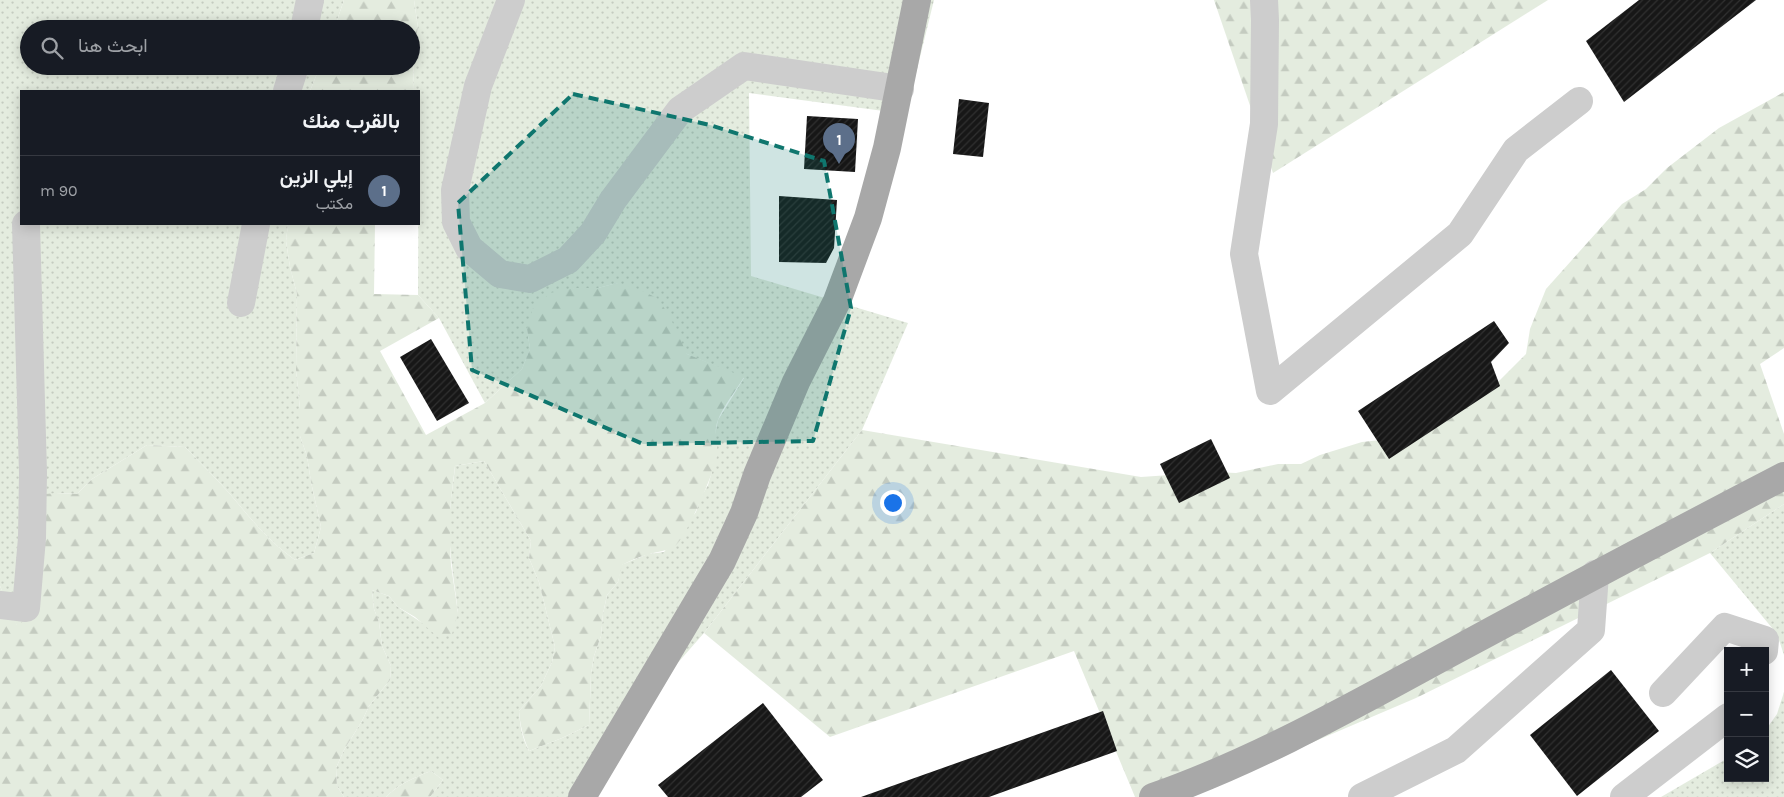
<!DOCTYPE html>
<html lang="ar">
<head>
<meta charset="utf-8">
<style>
	:root { --surface:#171b24; --page:#242831; --text:#f1f3f6; --muted:#9ea1a6; --line:#363941; --accent:#d93025 }
	body { margin:0; font-family:Karla,Vazirmatn,sans-serif; background:var(--page); color:var(--text); direction:rtl }
	.controls { position:absolute; right:15px; bottom:15px; display:grid; overflow:hidden; border-radius:0px; box-shadow:0 2px 12px #0003 }
	.controls button { width:45px; height:45px; display:grid; place-items:center; padding:0; border:0; border-bottom:1px solid var(--line); background:var(--surface); color:var(--text); font:25px sans-serif }
	.you { position:absolute; left:892px; top:502px; width:18px; height:18px; margin:-12px; border:4px solid #fff; border-radius:50%; background:#1a73e8; box-shadow:0 0 0 8px #1a73e833 }
	.badge { display:grid; place-items:center; width:32px; height:32px; border-radius:50%; background:var(--accent); color:#fff; font-size:16px; font-weight:700 }
	.pin { position:absolute; translate:-50% -41px; filter:drop-shadow(0 1px 2px #0008) }
	.pin::after { content:''; position:absolute; top:26px; width:18px; height:15px; background:inherit; clip-path:polygon(0 0,100% 0,50% 100%) }
	.list { margin:0; padding:0; list-style:none }
	h2 { display:flex; justify-content:space-between; align-items:center; height:65px; margin:0; padding:0 20px; font-size:21px }
	h2 small { font-size:16px; font-weight:400; color:var(--muted) }
	.list li { display:grid; grid-template-columns:32px 1fr auto; gap:15px; align-items:center; box-sizing:border-box; height:70px; padding:0 20px; border-top:1px solid var(--line) }
	.list b { display:block; font-size:19px; white-space:nowrap }
	.list p { margin:0; font-size:16px; white-space:nowrap; color:var(--muted) }
	.list em { font-size:16px; font-style:normal; color:var(--muted) }
	.icon { flex:none; width:28px; height:28px; fill:none; stroke:currentColor; stroke-width:2; stroke-linecap:round; stroke-linejoin:round }
	.map { position:relative; flex:none; width:1784px; height:797px; overflow:hidden; direction:ltr }
	.search { position:absolute; background:var(--surface); box-shadow:0 2px 12px #0003; left:20px; top:20px; width:400px; height:55px; display:flex; align-items:center; gap:12px; box-sizing:border-box; padding:0 18px; border-radius:28px; color:var(--muted); font-size:19px }
	.panel { position:absolute; background:var(--surface); box-shadow:0 2px 12px #0003; left:20px; top:90px; width:400px; height:135px; border-radius:0px; direction:rtl }
	.map>svg:first-child { display:block }
	.grass { fill:url(#grass-dots) }
	.forest { fill:url(#forest-firs) }
	.building { fill:url(#building-hatch) }
	.lines { fill:none; stroke-linecap:round; stroke-linejoin:round }
	.minor { stroke:#cdcdcd; stroke-width:28 }
	.major { stroke:#a8a8a8; stroke-width:28 }
	.marked { fill:#0f766e; fill-opacity:0.2; stroke:#0f766e; stroke-width:4; stroke-dasharray:10 6; stroke-linejoin:round }
</style>
</head>
<body>
<div class="map">
<svg width="1784" height="797" viewBox="0 0 1784 797">
	<defs>
		<pattern id="grass-dots" width="8" height="8" patternUnits="userSpaceOnUse" patternTransform="scale(1.25)"><rect width="8" height="8" fill="#e4ecdf"/><path d="M2 2h.1M6 6h.1" fill="none" stroke="#c4cbc0" stroke-width="1.8" stroke-linecap="round"/></pattern>
		<pattern id="forest-firs" width="22" height="20" patternUnits="userSpaceOnUse" patternTransform="scale(1.25)"><rect width="22" height="20" fill="#e4ecdf"/><path d="M5 1l3.5 6h-7zM16 11l3.5 6h-7z" fill="#c4cbc0"/></pattern>
		<pattern id="building-hatch" width="6" height="6" patternUnits="userSpaceOnUse" patternTransform="scale(1.25)"><rect width="6" height="6" fill="#171717"/><path d="M-1 1l2-2M0 6l6-6M5 7l2-2" fill="none" stroke="#303030"/></pattern>
	</defs>
	<rect width="100%" height="100%" fill="#fff"/>
	<g class="grass">
		<path d="M0,0H344L334,29H29V66H320L310,91H21V224H288L286,241L290,267L297,294L296,370L300,409V436L307,456L311,482L321,527L314,553L295,560C267,540 252,520 230,494C216,478 200,463 185,447L147,445L92,479L77,494L56,493L35,615L17,626L0,586Z"/>
		<path d="M414,0H934L906,114L749,93L751,276L908,323L862,430L704,633L618,731L576,797H430L443,780L431,771C415,777 397,785 386,797H344L337,786L336,768L344,750L362,721L369,706L390,680L391,666L382,646L379,622L374,609L372,590L389,596L398,607L427,626L458,613C454,578 447,544 450,509C451,494 454,480 455,466L484,461L531,541L529,558L539,582L555,647L552,662L541,686L519,711C520,725 522,738 529,751L562,738L589,725L591,674L594,656L601,636L603,614L607,595L618,582L621,565L648,554L664,552L696,512L700,499L708,485L717,454L715,435L718,420L744,378L687,354L617,283L598,288H574L527,329L530,349L522,369L485,403L439,318L418,295L419,91H413L414,48L418,28Z"/>
		<polygon points="1784,504 1784,655 1777,634 1710,553"/>
		<polygon points="1784,692 1784,797 1661,797 1728,758 1728,778 1765,778 1765,731 1777,714"/>
	</g>
	<g class="forest">
		<polygon points="344,0 414,0 418,28 414,48 413,91 310,91 320,66 411,66 411,29 334,29"/>
		<polygon points="1214,0 1548,0 1273,173"/>
		<polygon points="1784,92 1784,348 1760,364 1784,434 1784,504 1710,553 1416,698 1185,797 1135,797 1074,651 830,737 704,633 862,430 1141,477 1213,472 1236,473 1278,464 1301,464 1320,455 1362,442 1381,440 1496,384 1526,354 1530,329 1546,289 1622,204 1646,189 1667,168 1719,128"/>
		<path d="M288,224H375L374,294L418,295L439,318L380,351L426,435L485,403L522,369L530,349L527,329L533,308L550,293L574,288H598L617,283L638,289L657,298L669,315L687,354L744,377C737,389 722,408 718,420C713,432 718,443 717,455C716,469 686,537 676,545C666,552 657,551 647,555C638,557 630,561 622,565L618,582L607,595L603,614L601,636L594,656L591,674L589,725L562,738L529,751C523,737 520,725 519,711L541,686L552,662L555,647L539,582L529,558L531,541L484,461L455,466L450,508V547L451,565L458,613L452,634L439,638L415,617L398,607L389,596L372,590L374,609L379,622L382,646L391,666L390,680L369,706L362,721L344,750L336,768L337,786L344,797H0V586L17,625L35,615L36,495L56,493L77,494L92,479L147,445L185,447C200,463 216,478 230,494C252,520 267,540 295,560L314,553L321,527L311,482L307,456L300,436V409L296,370L297,294L290,267L286,241Z"/>
		<path d="M431,771L443,780L430,797H386C397,785 415,777 431,771Z"/>
	</g>
	<g class="building">
		<polygon points="1639,0 1756,0 1624,102 1586,41"/>
		<polygon points="959,99 989,103 983,157 953,154"/>
		<polygon points="807,116 858,119 855,172 804,169"/>
		<polygon points="779,196 837,200 834,248 826,263 779,262"/>
		<polygon points="1494,321 1509,343 1491,362 1500,386 1389,459 1358,411"/>
		<polygon points="431,339 469,403 437,421 400,357"/>
		<polygon points="1211,439 1230,478 1179,503 1160,464"/>
		<polygon points="1611,670 1659,731 1577,796 1530,735"/>
		<polygon points="763,703 823,780 801,797 668,797 658,785"/>
		<polygon points="1103,711 1117,751 989,797 861,797"/>
	</g>
	<g class="lines">
		<g class="minor">
			<polyline points="511,0 478,86 455,190 456,222 469,248 500,274 530,279 568,260 593,233 613,200 680,110 744,66 900,89"/>
			<polyline points="1264,0 1265,20 1264,124 1244,254 1270,391 1460,234 1516,150 1579,101"/>
			<polyline points="304,29 310,0"/>
			<polyline points="287,91 295,66"/>
			<polyline points="241,303 256,224"/>
			<polyline points="0,605 26,608 32,538 33,473 26,224"/>
			<polyline points="1663,693 1725,627 1765,640 1764,651"/>
			<polyline points="1362,797 1456,750 1591,630 1595,574"/>
			<polyline points="1624,797 1728,717"/>
		</g>
		<g class="major">
			<polyline points="582,797 722,561 744,513 757,475 796,382 837,301 868,218 887,148 917,0"/>
			<path d="M1153,797C1259,760 1358,703 1456,650C1565,591 1674,533 1784,476"/>
		</g>
	</g>
	<path class="marked" d="M573,94L710,125L824,161L851,308L813,441L643,444L472,370L458,203Z"/>
</svg>
<div class="controls">
<button>+</button>
<button>−</button>
<button><svg class="icon" aria-label="layers" viewBox="0 0 24 24"><path d="M12 4l9 5-9 5-9-5zM3 14l9 5 9-5"/></svg></button>
</div>
<div class="you"></div>
<div class="pin badge" style="left:839px;top:164px;background:#5c6f8a">1</div>
<div class="search"><svg class="icon" aria-label="search" viewBox="0 0 24 24"><circle cx="10" cy="10" r="6"/><path d="M15 15l6 6"/></svg>ابحث هنا</div>
<section class="panel">
<h2>بالقرب منك<small></small></h2>
<ul class="list">
<li><span class="badge" style="background:#5c6f8a">1</span><div><b>إيلي الزين</b><p>مكتب</p></div><em>90 m</em></li>
</ul>
</section>
</div>
</body>
</html>
